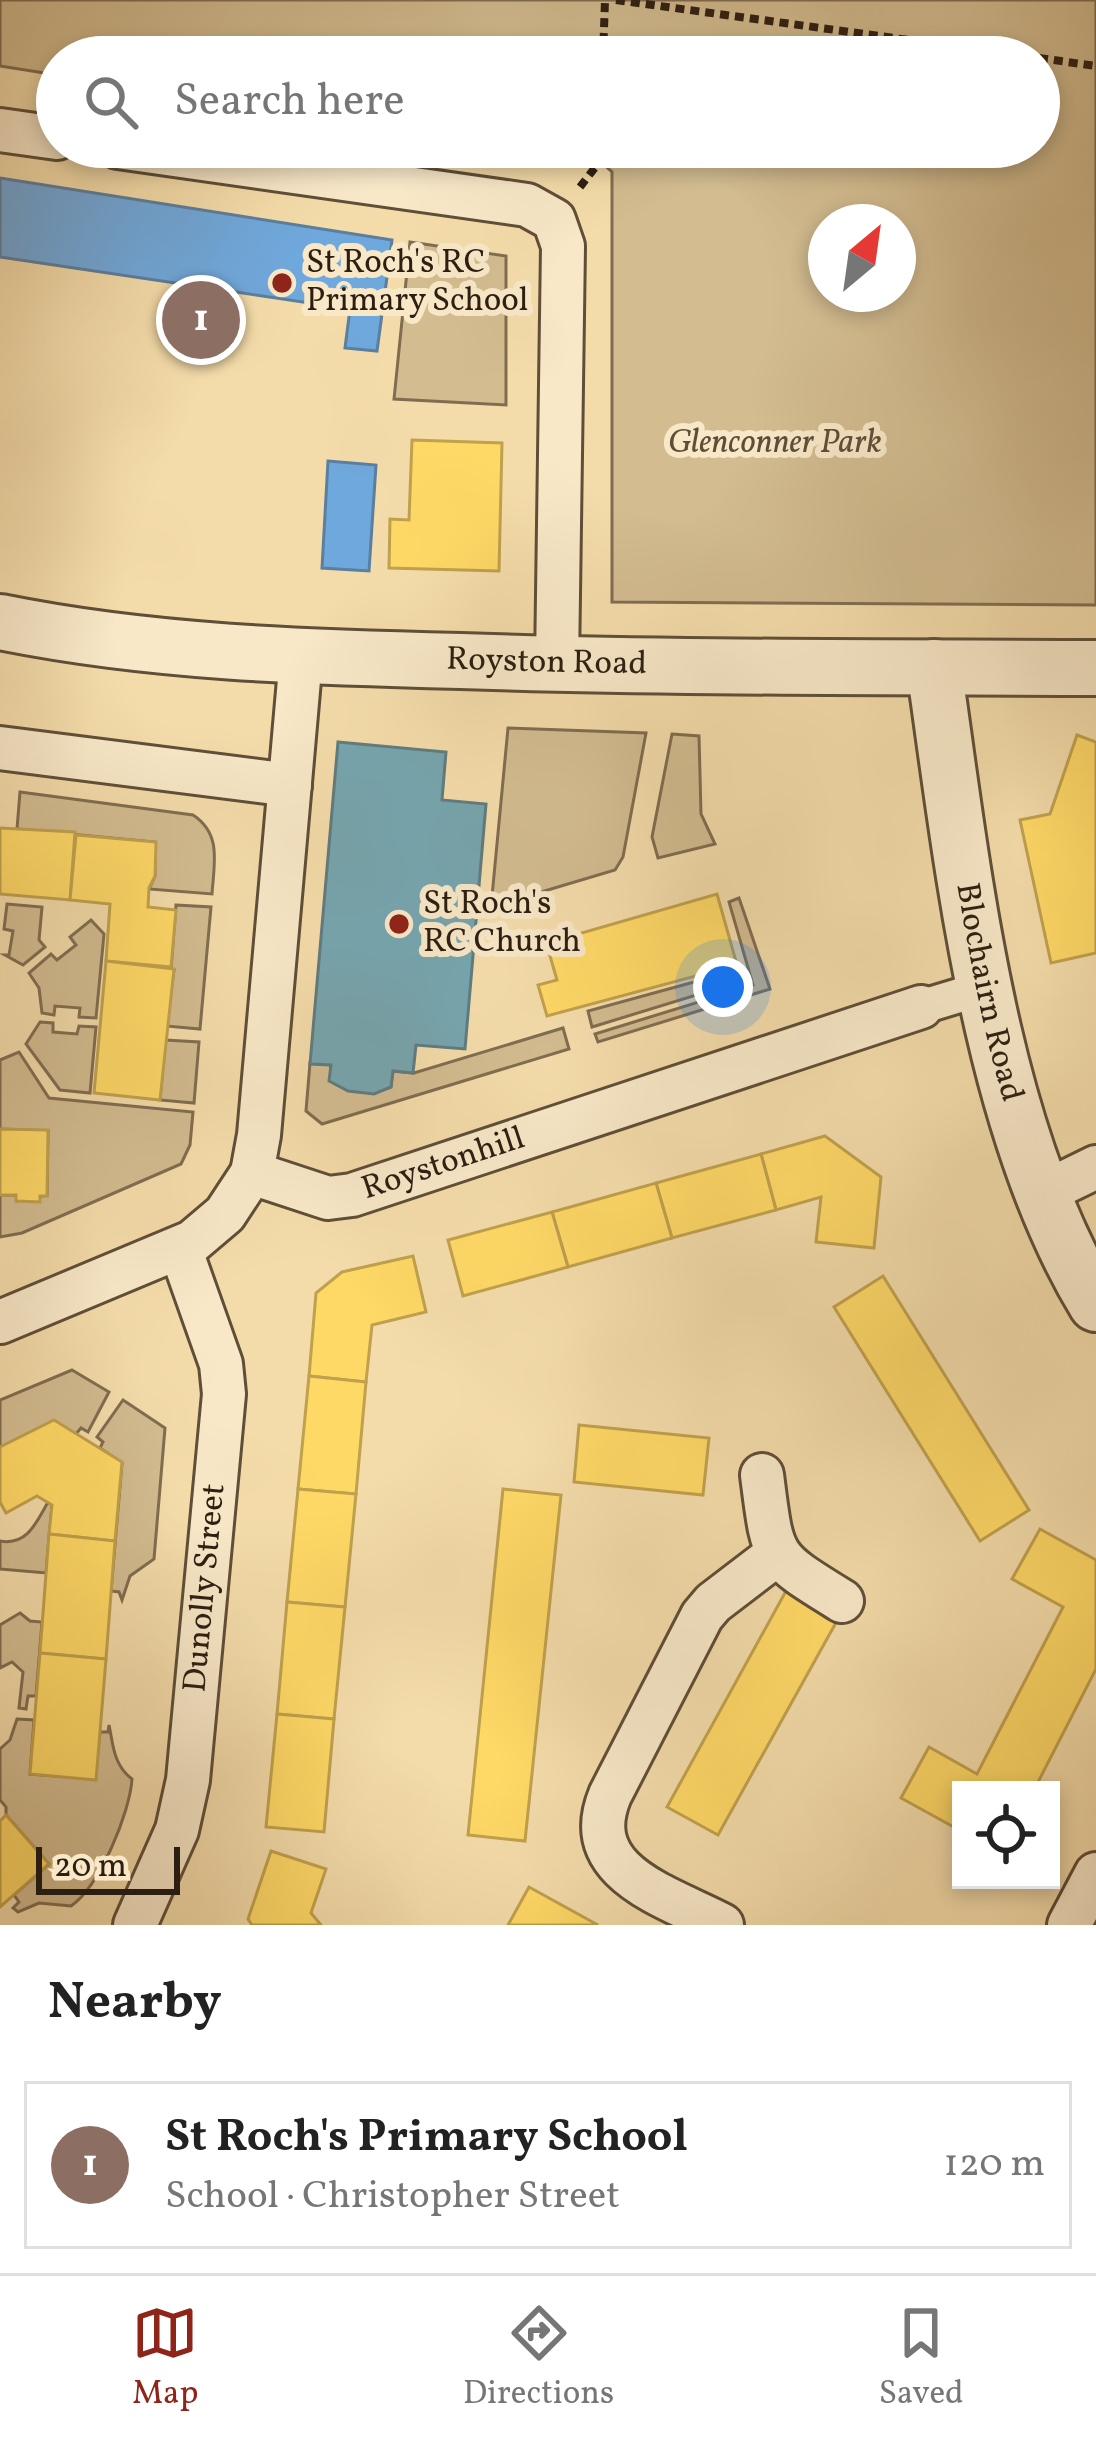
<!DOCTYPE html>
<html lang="en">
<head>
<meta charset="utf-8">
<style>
	:root { --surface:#fff; --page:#f6f6f6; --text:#222; --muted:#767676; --line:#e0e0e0; --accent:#8f2418 }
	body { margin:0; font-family:Vollkorn,serif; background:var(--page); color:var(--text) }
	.controls { position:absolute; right:36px; bottom:36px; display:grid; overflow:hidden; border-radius:0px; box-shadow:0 6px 18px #0003 }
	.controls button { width:108px; height:108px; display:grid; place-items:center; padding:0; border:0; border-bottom:3px solid var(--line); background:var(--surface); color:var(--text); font:60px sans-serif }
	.compass { position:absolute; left:808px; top:204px; width:108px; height:108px; border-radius:50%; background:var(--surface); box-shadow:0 6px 18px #0003; rotate:29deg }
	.scale { position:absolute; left:36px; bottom:30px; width:144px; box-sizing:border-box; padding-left:12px; border:6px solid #2d1e12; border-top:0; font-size:33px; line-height:42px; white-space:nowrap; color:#2d1e12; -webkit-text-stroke:9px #f8e8c8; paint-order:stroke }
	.you { position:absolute; left:723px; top:987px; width:42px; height:42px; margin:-30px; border:9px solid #fff; border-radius:50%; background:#1a73e8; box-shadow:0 0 0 18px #1a73e833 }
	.badge { display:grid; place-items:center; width:78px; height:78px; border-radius:50%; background:var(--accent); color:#fff; font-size:39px; font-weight:700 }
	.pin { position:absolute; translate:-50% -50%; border:6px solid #fff; box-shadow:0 3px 12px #0006 }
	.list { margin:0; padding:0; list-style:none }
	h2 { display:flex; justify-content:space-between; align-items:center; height:156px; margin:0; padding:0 48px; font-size:51px }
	h2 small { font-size:39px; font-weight:400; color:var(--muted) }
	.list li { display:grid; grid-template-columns:78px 1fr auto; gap:36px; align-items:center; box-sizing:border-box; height:168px; margin:0 24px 24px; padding:0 24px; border:3px solid var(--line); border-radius:0px }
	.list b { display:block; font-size:45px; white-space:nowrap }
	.list p { margin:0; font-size:39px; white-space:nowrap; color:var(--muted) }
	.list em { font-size:39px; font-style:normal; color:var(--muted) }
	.icon { flex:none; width:66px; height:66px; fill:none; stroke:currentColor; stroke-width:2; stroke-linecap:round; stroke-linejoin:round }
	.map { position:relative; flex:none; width:1096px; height:1925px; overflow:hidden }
	.search { position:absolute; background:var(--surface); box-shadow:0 6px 18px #0003; left:36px; right:36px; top:36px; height:132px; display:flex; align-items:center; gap:30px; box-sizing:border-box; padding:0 42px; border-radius:66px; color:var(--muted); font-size:45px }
	.sheet { height:348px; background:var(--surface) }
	nav { display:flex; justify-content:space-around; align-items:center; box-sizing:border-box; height:168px; border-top:3px solid var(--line); background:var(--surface); font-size:33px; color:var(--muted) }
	nav a { display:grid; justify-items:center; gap:6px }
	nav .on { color:var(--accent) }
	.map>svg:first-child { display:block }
	.green { fill:#d2bc90; stroke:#806d51; stroke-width:3; fill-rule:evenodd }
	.homes { fill:#ffd966; stroke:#c0a14d; stroke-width:3 }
	.schools { fill:#6fa8dc; stroke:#5b7f9f; stroke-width:3 }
	.public { fill:#76a5af; stroke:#607c80; stroke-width:3 }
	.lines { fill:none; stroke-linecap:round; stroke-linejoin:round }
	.pedestrian-casing { stroke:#5f4e38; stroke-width:39 }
	.minor-casing { stroke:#5f4e38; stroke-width:48 }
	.tertiary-casing { stroke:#5f4e38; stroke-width:60 }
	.path { stroke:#2d1e12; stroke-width:8; stroke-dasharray:9 6; stroke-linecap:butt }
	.pedestrian { stroke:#f8e8c8; stroke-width:33 }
	.minor { stroke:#f8e8c8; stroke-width:42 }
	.tertiary { stroke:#f8e8c8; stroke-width:54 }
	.poi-dot { fill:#8f2418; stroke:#f8e8c8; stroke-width:4.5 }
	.labels { text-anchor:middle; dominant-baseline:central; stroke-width:12; stroke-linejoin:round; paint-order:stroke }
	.poi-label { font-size:33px; fill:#2d1e12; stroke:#f8e8c8; text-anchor:start }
	.park-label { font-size:33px; font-style:italic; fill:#5f4d38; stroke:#f8e8c8 }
	.street-label { font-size:33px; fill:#2d1e12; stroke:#f8e8c8 }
</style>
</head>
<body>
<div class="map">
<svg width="1096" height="1925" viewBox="0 0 1096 1925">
	<rect width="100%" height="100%" fill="#f4dcaa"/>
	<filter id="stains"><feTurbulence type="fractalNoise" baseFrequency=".00167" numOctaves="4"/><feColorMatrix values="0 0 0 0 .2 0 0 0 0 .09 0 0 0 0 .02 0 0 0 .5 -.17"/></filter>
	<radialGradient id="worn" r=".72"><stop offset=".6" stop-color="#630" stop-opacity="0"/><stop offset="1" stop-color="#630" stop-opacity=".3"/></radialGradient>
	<g class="green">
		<path d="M0,0H1096V605L612,602V172L600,161L513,147H1039V57H57V75L0,66ZM826,222H898V294H826Z"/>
		<polygon points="410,242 506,256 506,405 394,399"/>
		<polygon points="508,728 646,733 623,857 615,870 491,907"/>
		<polygon points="672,734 699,736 701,814 715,844 658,858 652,837"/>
		<path d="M20,792L193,815C222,834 214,863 212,894L149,889L155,876V842L17,829Z"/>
		<polygon points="739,898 770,989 715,1006 714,997 753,985 729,902"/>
		<polygon points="7,904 42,907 39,940 45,947 23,965 5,955 9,955 13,931 4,929"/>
		<polygon points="176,905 211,907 200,1029 166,1026 174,970 171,969"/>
		<polygon points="91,920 104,934 96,1018 79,1017 80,1008 55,1006 54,1015 42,1013 39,988 29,973 51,954 57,960 76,945 70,937"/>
		<polygon points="694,982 703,993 592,1027 588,1011"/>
		<polygon points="705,1000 708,1008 598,1042 595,1034"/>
		<polygon points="40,1022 53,1023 53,1032 77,1034 79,1026 96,1027 90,1093 60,1090 26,1044"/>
		<path d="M563,1028L569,1049L322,1124L306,1111L310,1063L331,1065L330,1081C351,1093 368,1096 391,1087L393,1071L414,1073Z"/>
		<polygon points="165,1040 199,1042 194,1103 160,1100"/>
		<polygon points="19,1052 49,1098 193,1112 190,1145 181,1164 22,1233 0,1237 0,1195 16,1195 17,1201 47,1195 48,1131 0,1129 0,1060"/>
		<polygon points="72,1370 109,1392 88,1432 81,1428 76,1434 0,1447 0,1400"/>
		<polygon points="123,1400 165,1428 154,1559 130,1576 122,1600 119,1592 111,1591 122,1463 100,1448 103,1442 97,1437"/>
		<path d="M48,1502L52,1505L46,1573L0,1569V1541C27,1546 36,1523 48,1502Z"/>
		<polygon points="20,1613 30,1621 42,1622 36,1696 28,1696 26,1709 19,1708 23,1672 12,1662 0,1668 0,1625"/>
		<path d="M17,1719L34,1720L30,1774L95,1779L100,1732H108L109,1725C113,1743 113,1765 132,1779C130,1812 100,1886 71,1906L39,1903L18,1912L13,1908L19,1902L14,1895L49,1864L6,1815V1807L0,1800V1749L10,1740Z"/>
	</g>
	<g class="homes">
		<polygon points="412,440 502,443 499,571 389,568 390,519 409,520"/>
		<polygon points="1077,735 1096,742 1096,953 1051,963 1020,820 1050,814"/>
		<polygon points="0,828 75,832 70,900 0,894"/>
		<polygon points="76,835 156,842 155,876 149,888 148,907 176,910 171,967 106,961 110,904 70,900"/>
		<polygon points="717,894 737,965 547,1016 538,985 557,980 548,949 565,944 564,938"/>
		<polygon points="106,961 174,969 160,1100 94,1093"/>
		<polygon points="0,1129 48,1130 47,1196 40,1196 40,1202 16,1201 16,1195 0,1195"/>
		<polygon points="825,1136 881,1177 874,1248 816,1242 821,1197 776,1210 761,1154"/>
		<polygon points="761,1154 776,1210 672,1238 656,1183"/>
		<polygon points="656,1183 672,1238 568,1267 552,1212"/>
		<polygon points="552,1212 568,1267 463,1296 448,1240"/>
		<polygon points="413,1256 426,1312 372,1325 366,1382 309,1376 316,1293 342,1272"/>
		<polygon points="883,1276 1029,1510 980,1541 834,1307"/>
		<polygon points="309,1376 366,1382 356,1494 298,1489"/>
		<polygon points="54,1420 122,1462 115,1541 49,1534 52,1505 37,1496 6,1513 0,1502 0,1447"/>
		<polygon points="579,1425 709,1438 703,1495 574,1482"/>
		<polygon points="298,1489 356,1494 345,1607 287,1602"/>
		<polygon points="503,1489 561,1495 525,1841 468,1835"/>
		<polygon points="1040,1529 1096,1560 1096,1669 1034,1790 961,1790 961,1831 901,1798 929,1747 977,1774 1063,1607 1012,1579"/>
		<polygon points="49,1534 115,1541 106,1659 40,1653"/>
		<polygon points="786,1591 838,1619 718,1835 667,1807"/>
		<polygon points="287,1602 345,1607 334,1719 277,1714"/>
		<polygon points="40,1653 106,1659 96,1780 30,1774"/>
		<polygon points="277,1714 334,1719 324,1832 266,1827"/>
		<polygon points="6,1815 49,1864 0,1907 0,1821"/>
		<polygon points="271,1851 326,1869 311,1913 321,1925 252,1925 248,1919"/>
		<polygon points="529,1887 598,1925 508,1925"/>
	</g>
	<g class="schools">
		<polygon points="0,178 392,240 377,351 345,348 350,309 0,257"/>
		<polygon points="328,461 376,465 369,571 322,568"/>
	</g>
	<polygon class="public" points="338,742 446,752 442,800 486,804 465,1049 416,1045 413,1073 393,1071 391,1087 374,1094 348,1091 329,1081 331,1065 310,1064"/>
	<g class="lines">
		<defs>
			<polyline id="pedestrian" points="921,1007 984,988"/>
			<g id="minor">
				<polyline points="0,130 57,138"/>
				<polyline points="118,147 527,205 554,220 563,246 557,664"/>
				<polyline points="0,748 290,785"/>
				<polyline points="252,1173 259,1135 301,657"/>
				<polyline points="1043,1193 1096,1167"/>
				<path id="s1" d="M0,1322L192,1242L225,1214L252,1173L328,1198L352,1195L921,1007"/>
				<path d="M762,1475C773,1560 769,1556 842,1601"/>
				<path id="s2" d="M135,1925L177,1830L188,1780L224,1394L221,1364L180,1248"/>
				<path d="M722,1925C667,1896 578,1873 610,1795L702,1616L713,1603L777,1554"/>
				<polyline points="1069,1925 1096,1874"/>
			</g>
			<g id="tertiary">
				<path id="s3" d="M0,622C153,653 305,657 461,661C672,668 884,667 1096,668"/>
				<path id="s4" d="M934,667C963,869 989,1128 1096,1304"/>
			</g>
		</defs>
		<use href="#pedestrian" class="pedestrian-casing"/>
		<use href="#minor" class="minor-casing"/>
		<use href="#tertiary" class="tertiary-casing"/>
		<g class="path">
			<polyline points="616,0 1033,57"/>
			<polyline points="603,57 605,0"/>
			<polyline points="1039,58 1096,66"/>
			<polyline points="580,187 600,161 601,147"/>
		</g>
		<use href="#pedestrian" class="pedestrian"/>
		<use href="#minor" class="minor"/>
		<use href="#tertiary" class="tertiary"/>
	</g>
	<g class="poi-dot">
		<circle cx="282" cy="283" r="12"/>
		<circle cx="399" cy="924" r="12"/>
	</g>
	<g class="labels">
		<g class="poi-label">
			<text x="306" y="264">St Roch's RC<tspan x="306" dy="38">Primary School</tspan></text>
			<text x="423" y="905">St Roch's<tspan x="423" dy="38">RC Church</tspan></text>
		</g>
		<g class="park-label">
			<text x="775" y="444">Glenconner Park</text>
		</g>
		<g class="street-label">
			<text stroke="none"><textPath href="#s3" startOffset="549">Royston Road</textPath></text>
			<text stroke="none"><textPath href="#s4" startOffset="330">Blochairn Road</textPath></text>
			<text stroke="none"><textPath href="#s1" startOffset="501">Roystonhill</textPath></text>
			<text stroke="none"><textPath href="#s2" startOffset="348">Dunolly Street</textPath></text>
		</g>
	</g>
	<rect width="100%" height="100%" filter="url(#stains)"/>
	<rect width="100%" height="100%" fill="url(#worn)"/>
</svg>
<div class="controls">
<button><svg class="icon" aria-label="locate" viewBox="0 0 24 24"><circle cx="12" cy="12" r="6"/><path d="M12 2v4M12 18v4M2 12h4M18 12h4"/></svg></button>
</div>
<svg class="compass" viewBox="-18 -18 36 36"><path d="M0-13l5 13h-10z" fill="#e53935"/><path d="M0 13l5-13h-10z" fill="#767676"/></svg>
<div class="scale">20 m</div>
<div class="you"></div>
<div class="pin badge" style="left:201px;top:320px;background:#8d6e63">1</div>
<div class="search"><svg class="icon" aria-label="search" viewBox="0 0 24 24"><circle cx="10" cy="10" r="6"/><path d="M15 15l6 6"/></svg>Search here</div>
</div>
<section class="sheet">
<h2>Nearby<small></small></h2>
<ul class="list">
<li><span class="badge" style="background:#8d6e63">1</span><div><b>St Roch's Primary School</b><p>School · Christopher Street</p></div><em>120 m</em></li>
</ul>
</section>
<nav>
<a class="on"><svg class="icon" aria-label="map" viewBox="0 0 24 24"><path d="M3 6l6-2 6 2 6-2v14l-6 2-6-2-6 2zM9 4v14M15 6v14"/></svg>Map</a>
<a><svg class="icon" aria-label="directions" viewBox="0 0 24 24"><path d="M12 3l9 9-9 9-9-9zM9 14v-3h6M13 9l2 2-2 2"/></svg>Directions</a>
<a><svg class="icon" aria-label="saved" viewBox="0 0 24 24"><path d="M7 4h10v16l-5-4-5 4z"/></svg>Saved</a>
</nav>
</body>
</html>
